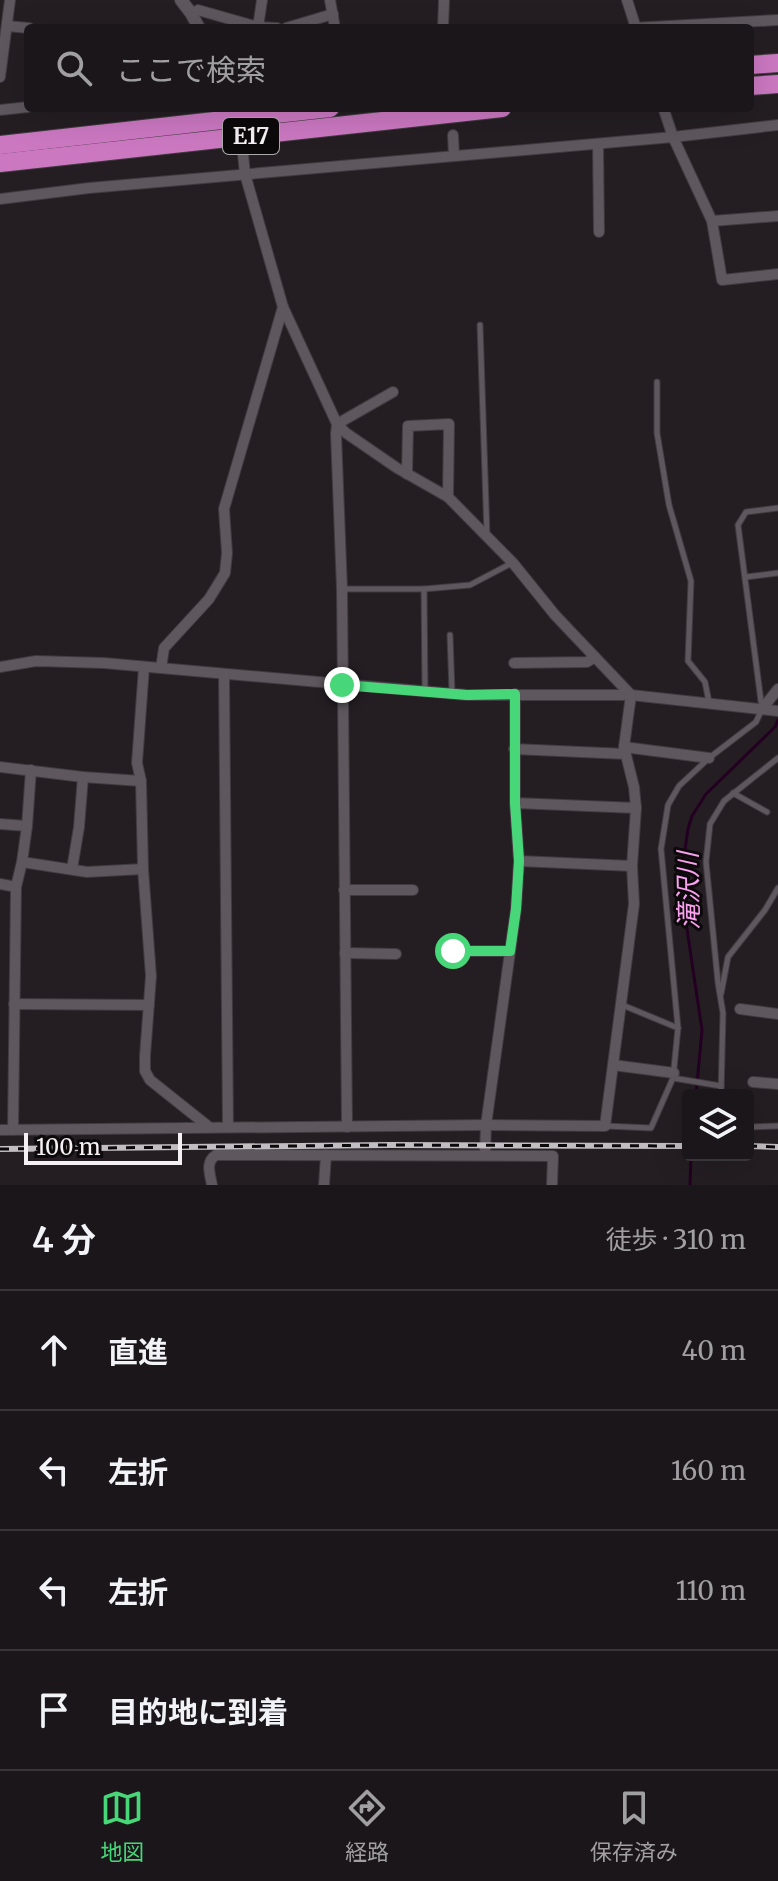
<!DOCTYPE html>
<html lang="ja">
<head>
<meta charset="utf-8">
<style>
	:root { --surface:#1b161a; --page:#241f23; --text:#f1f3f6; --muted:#a09fa2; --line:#393539; --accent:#47d779 }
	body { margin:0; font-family:Merriweather,"Noto Sans JP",serif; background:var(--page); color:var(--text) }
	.controls { position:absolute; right:24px; bottom:24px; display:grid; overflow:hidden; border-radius:8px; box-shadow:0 8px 32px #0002 }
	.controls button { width:72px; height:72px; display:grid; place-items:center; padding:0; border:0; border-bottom:2px solid var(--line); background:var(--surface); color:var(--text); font:40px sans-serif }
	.scale { position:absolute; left:24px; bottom:20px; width:158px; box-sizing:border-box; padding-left:8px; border:4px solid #f4f0f3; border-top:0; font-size:22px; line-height:28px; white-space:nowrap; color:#f4f0f3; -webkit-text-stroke:6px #0c090b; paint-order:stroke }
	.stop { position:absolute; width:24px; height:24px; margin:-18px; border:6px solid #47d779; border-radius:50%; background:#fff }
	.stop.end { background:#47d779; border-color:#fff; box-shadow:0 2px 8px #0008 }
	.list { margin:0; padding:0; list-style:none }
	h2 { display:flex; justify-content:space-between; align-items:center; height:104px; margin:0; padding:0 32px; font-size:34px }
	h2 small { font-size:26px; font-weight:400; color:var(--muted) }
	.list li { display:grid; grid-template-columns:52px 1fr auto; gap:24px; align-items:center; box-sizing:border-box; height:120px; padding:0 32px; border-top:2px solid var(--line) }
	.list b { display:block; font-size:30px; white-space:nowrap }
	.list em { font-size:26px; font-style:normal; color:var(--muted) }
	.icon { flex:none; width:44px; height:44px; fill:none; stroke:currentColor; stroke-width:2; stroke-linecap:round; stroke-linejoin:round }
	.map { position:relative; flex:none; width:778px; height:1185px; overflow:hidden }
	.search { position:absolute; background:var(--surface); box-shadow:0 8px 32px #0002; left:24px; right:24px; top:24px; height:88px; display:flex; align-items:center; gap:20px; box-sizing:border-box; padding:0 28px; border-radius:8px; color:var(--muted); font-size:30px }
	.sheet { height:584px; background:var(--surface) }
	nav { display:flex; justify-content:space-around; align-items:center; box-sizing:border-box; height:112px; border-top:2px solid var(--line); background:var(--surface); font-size:22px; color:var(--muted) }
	nav a { display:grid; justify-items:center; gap:4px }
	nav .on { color:var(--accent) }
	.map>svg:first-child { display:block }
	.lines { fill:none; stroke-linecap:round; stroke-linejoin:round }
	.stream { stroke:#230021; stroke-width:3 }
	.service-casing { stroke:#403b40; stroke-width:7 }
	.minor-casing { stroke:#403b40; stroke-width:12 }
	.tertiary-casing { stroke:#403b40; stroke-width:14 }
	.motorway-casing { stroke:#403b40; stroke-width:20 }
	.service { stroke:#5e575d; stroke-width:5 }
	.minor { stroke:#5e575d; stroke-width:10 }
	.tertiary { stroke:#5e575d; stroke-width:12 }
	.motorway { stroke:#cb78c1; stroke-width:18 }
	.rail-casing { stroke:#c2bdc1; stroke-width:6 }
	.rail { stroke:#0c090b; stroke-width:3; stroke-dasharray:9; stroke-linecap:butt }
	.route { stroke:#47d779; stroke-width:10 }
	.labels { text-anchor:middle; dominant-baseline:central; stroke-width:6; stroke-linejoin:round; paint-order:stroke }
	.shield { fill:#0c090b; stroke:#aeabad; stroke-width:2 }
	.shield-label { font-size:22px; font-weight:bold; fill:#f4f0f3 }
	.water-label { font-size:26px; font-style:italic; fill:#faa1ef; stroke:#0c090b }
</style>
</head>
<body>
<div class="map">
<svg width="778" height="1185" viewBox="0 0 778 1185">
	<rect width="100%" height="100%" fill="#241e23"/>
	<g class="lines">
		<g class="stream">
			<polyline points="696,1095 702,1030 684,909 682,870 688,829 692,816 706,794 775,727 778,720"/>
			<polyline points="690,1185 691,1155"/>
		</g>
		<defs>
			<g id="service">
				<polyline points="480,325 487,535"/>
				<polyline points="657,382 657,433 669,505 691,581 688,661 705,682 709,702"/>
				<polyline points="746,577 778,573"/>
				<polyline points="344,589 424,589 470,585 512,563"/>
				<polyline points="424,589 425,690"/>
				<polyline points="450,635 452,692"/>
				<polyline points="733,793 767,812"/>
				<polyline points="721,994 728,957 765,910 778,888"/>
				<polyline points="620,1004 678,1028"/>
				<polyline points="673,1078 721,1086"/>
				<polyline points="721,1095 723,1013 718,983 706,862 710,824 724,801 778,758"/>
				<polyline points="606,1126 651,1128 673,1078 678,1028 661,849 668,805 679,786 709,758 756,722 762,709 738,525 746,512 778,508"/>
				<polyline points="748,1127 778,1126"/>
			</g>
			<g id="minor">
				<polyline points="330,0 335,28"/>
				<polyline points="627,0 636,28"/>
				<polyline points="198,10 258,27 262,0"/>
				<polyline points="7,26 29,28"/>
				<polyline points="258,27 277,28"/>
				<polyline points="286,28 333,14"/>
				<polyline points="443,28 444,0"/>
				<polyline points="632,28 778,20"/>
				<polyline points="0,77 10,0"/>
				<polyline points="0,110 28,107"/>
				<polyline points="664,110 673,137 712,221 722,280 778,274"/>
				<polyline points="453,135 454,156"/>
				<polyline points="598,144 599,232"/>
				<polyline points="0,199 89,188 673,137 778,125"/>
				<polyline points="712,221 778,216"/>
				<polyline points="407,474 408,426 449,424 448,497"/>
				<polyline points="514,663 587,662 595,657"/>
				<polyline points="0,667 36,661 104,663 467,695 631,695 778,711"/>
				<polyline points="144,667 137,763 141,781 143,869 151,976 145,1056 145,1071 150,1080 209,1127"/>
				<polyline points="161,668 164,648 209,599 225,573 227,553 224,509 283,307"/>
				<polyline points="224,674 228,1127"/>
				<polyline points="762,709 778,689"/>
				<polyline points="624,747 709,758"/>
				<polyline points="514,749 626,754"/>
				<polyline points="0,767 83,777 141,781"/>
				<polyline points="515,803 636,808"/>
				<polyline points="0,824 27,826"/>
				<polyline points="519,861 632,866"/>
				<polyline points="22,862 87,872 143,869"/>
				<polyline points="72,869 79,827 83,777"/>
				<polyline points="0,884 16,887"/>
				<polyline points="344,890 413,890"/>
				<polyline points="453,951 510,951"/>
				<polyline points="345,953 396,954"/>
				<polyline points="14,1004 149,1005"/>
				<polyline points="740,1009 778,1014"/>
				<polyline points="613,1065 674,1073"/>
				<polyline points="753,1082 778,1084"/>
				<polyline points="347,1127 342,589 336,434 337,424 393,392"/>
				<polyline points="0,1130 486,1125 605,1126 634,904 632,866 636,808 634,787 624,747 631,695 555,615 513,563 448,497 397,468 346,433 337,424 283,307 245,174 243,154"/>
				<polyline points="13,1130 16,887 22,862 27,826 31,770"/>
				<polyline points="485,1155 486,1125 516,909 519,861 515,803 515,694"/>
				<path d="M212,1185C210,1174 205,1162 216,1155L553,1156L552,1185"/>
				<polyline points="324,1185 326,1155"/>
			</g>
			<polyline id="tertiary" points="181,0 191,13 199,28"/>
			<g id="motorway">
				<polyline points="750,65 778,63"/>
				<polyline points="750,86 778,84"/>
				<polyline points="0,145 330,108"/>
				<polyline points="0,163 502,108"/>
			</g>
		</defs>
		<use href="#service" class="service-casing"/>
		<use href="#minor" class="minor-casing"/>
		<use href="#tertiary" class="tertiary-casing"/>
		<use href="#motorway" class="motorway-casing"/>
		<use href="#service" class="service"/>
		<use href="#minor" class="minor"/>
		<use href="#tertiary" class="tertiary"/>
		<use href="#motorway" class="motorway"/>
		<defs>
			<g id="rail">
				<polyline points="748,1146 778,1147"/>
				<polyline points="0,1149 390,1145 688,1146"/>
			</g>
		</defs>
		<use href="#rail" class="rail-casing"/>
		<use href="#rail" class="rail"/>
	</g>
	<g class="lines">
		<polyline class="route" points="342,685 467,695 515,694 515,803 519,861 516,909 510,951 453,951"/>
	</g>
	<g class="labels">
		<rect class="shield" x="223" y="118" width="56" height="36" rx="6"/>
		<g class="shield-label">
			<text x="251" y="136">E17</text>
		</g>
		<g class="water-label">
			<text transform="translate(688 891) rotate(-91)">滝沢川</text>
		</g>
	</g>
</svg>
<div class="controls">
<button><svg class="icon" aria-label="layers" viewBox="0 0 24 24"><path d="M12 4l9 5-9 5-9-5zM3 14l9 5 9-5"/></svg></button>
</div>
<div class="scale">100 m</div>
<div class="stop" style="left:453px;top:951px"></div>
<div class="stop end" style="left:342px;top:685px"></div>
<div class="search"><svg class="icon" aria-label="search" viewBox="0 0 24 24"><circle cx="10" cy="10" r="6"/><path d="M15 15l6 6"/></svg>ここで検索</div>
</div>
<section class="sheet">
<h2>4 分<small>徒歩 · 310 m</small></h2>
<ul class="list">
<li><svg class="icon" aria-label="ahead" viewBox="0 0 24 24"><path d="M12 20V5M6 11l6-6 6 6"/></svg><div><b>直進</b></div><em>40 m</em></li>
<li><svg class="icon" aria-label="left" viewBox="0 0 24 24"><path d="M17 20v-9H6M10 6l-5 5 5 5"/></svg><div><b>左折</b></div><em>160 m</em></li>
<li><svg class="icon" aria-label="left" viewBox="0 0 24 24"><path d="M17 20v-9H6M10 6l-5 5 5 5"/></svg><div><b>左折</b></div><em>110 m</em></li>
<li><svg class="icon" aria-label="arrive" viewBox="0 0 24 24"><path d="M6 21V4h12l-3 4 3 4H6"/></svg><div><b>目的地に到着</b></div></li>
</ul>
</section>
<nav>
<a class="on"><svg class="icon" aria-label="map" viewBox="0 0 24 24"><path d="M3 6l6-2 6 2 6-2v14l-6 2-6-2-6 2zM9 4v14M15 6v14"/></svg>地図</a>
<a><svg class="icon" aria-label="directions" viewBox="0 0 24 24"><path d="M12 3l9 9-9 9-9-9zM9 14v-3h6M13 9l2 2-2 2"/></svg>経路</a>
<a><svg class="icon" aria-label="saved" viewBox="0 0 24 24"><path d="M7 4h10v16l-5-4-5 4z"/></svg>保存済み</a>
</nav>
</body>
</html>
